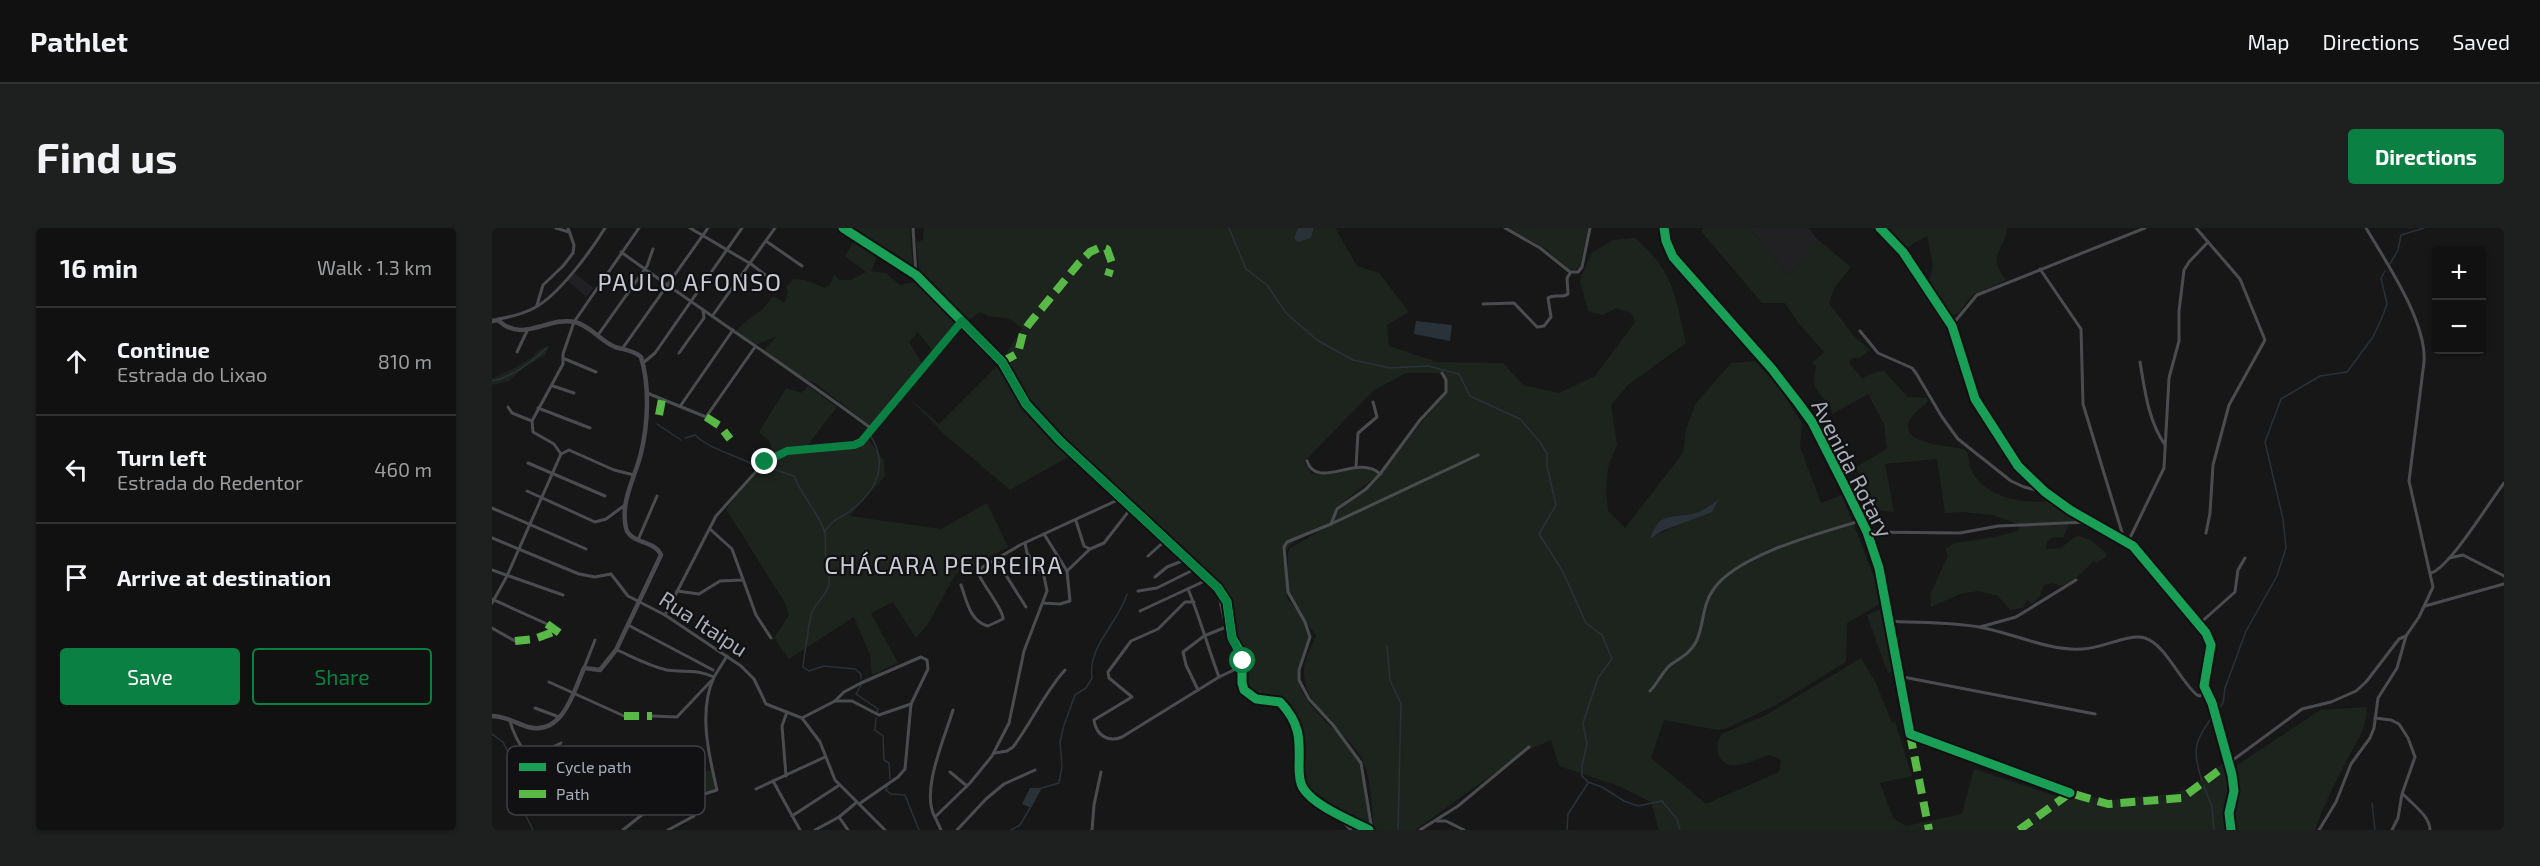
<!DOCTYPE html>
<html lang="en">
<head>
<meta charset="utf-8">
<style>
	:root { --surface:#111; --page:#1e1f1f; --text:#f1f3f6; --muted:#9c9d9f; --line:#303131; --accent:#0b8043 }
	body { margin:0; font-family:"Exo 2",sans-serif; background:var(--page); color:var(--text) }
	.controls { position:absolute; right:18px; top:18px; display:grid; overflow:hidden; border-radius:6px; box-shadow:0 2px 4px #0004 }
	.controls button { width:54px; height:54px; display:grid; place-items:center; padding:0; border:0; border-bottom:2px solid var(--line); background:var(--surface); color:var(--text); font:30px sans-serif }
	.stop { position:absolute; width:18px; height:18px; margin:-14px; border:4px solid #0b8043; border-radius:50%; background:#fff }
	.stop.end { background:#0b8043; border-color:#fff; box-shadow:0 2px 6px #0008 }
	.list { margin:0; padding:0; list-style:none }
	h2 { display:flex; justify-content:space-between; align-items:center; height:78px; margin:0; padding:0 24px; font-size:26px }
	h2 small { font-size:20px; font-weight:400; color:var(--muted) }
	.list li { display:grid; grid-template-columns:39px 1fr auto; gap:18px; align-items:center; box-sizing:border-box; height:108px; padding:0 24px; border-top:2px solid var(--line) }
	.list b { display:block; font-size:22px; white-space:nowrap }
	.list p { margin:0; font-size:20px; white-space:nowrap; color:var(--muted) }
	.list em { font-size:20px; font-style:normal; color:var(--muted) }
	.actions { display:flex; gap:12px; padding:18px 24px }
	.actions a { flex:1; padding:14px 0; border:2px solid var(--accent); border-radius:6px; text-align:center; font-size:21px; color:var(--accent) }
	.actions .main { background:var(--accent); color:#fff }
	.icon { flex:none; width:33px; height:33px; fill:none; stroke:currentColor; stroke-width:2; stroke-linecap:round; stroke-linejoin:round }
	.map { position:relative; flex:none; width:2012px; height:602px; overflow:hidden; border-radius:6px }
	header { display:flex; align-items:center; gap:36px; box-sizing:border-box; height:84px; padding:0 30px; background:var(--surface); border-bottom:2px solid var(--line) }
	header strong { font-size:28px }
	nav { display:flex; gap:33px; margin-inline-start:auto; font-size:21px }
	.intro { display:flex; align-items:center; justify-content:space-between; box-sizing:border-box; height:144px; padding:0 36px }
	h1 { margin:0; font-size:42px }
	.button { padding:15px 27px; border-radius:6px; background:var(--accent); color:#fff; font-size:21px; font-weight:700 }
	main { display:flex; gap:36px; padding:0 36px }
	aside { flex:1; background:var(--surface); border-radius:6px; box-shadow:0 2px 4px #0004 }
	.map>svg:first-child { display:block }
	.built { fill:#212123 }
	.green { fill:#1d241e; fill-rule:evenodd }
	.water { fill:#2a3239 }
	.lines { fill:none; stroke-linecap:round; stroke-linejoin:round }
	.stream { stroke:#2a3239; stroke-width:1.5 }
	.street { stroke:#4b4c50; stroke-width:3 }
	.secondary { stroke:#4a4a4e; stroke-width:4.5 }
	.quiet { stroke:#58b947; stroke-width:8; stroke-dasharray:15 8; stroke-linecap:butt }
	.cycleway-casing { stroke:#111113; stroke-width:13 }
	.cycleway { stroke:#1a9f57; stroke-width:9 }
	.route { stroke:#0b8043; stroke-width:8 }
	.labels { text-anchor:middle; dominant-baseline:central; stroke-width:4.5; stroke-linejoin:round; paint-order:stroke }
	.street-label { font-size:22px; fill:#a8adb8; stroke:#111113 }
	.neighbourhood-label { font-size:24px; letter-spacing:1.5px; fill:#c9ccd4; stroke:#111113 }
	.key { fill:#111113; stroke:#3e4045; stroke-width:1.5 }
	.key-label { font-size:16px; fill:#a8adb8 }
</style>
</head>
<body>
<header>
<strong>Pathlet</strong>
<nav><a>Map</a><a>Directions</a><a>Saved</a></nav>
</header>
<div class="intro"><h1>Find us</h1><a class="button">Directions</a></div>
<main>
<aside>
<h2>16 min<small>Walk · 1.3 km</small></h2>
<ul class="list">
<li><svg class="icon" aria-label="ahead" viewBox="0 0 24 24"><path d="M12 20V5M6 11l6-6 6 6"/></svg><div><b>Continue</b><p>Estrada do Lixao</p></div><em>810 m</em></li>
<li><svg class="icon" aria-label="left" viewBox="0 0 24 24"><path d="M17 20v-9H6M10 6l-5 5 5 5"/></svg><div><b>Turn left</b><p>Estrada do Redentor</p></div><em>460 m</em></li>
<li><svg class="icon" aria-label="arrive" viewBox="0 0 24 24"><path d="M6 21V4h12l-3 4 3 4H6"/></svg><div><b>Arrive at destination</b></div></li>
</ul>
<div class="actions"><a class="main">Save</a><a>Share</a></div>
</aside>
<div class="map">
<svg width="2012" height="602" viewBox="0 0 2012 602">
	<rect width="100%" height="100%" fill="#171717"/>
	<g class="built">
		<polygon points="1257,0 1317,0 1326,12 1297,47"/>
		<polygon points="82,45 102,60 94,69 75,52"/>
	</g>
	<g class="green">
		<polygon points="354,0 418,0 421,43"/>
		<path d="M432,0H806L802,10H819L822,0H843L865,38L887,45L917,84L895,97L897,118L945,134L1011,135L1031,157L1067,165L1103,148L1143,94L1139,85L1124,80L1111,87L1096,83L1088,53L1099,25L1121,12L1143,10C1182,43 1183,68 1194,115L1136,157L1119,177L1125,217L1116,239L1114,262L1116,283L1133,300L1191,225L1194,201L1204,175L1239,135L1263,133L1288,161L1310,195L1308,219L1329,275L1350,267L1384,354L1388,376L1355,395L1354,434L1282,478L1233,501L1226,502L1172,492L1159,530L1214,576L1287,544L1289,532L1277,527C1261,532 1232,549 1226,524C1225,517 1225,511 1230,506L1276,486L1369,430L1384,455L1400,495L1403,494L1420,548L1388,555L1401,590L1414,598L1470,586L1482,541L1567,569L1579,563L1617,573L1638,569L1681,566L1697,560L1733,534V528L1726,513L1722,484L1738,542L1828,482L1875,479C1873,507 1865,511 1854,534C1842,556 1831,579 1823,602H1167L1159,574L1127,558L1067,538L1059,512L1032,524L923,602H885L882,599C879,576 880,546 867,526C849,499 811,478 812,443C812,432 820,418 824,407L809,389L795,364V370C804,381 820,399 817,414C815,433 800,435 807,456C818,487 851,503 866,532C874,547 875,577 878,595L875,600C855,589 825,578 813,558C801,541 816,521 811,503C808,489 792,476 782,467L769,469L756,462L752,452V428L742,410L738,376L728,360L570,214L532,168L511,131L530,100L518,91L496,88L488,84L474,94L428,51L424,14L431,12ZM914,145H949L953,152L954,164L888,246L844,285L840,297C843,272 870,263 886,246C868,233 841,250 819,245L812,234L881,163ZM1226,272L1193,294L1158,310L1176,289L1205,285ZM831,301L798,320L796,325V364L792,327C798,312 816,307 831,301Z"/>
		<polygon points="1016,0 1096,0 1088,39 1083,42 1075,41 1054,21"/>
		<path d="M1211,0H1257L1297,47L1326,12L1359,39L1342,60L1337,75L1361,107L1378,122L1369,129L1359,131L1357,135L1370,150L1385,144L1392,143L1416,169L1434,170L1436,173C1432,178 1426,181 1422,186C1397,216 1457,217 1471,221L1475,224C1477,229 1476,234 1478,238C1488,269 1533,278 1560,272L1589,293L1526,296L1500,287L1470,284L1453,285L1445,231L1393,236L1402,284L1384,282L1364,239L1395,221L1392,196L1376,166L1340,186C1340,173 1330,172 1325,162C1320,154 1323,147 1324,138L1320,135L1332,124L1307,96L1293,75H1270L1209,3Z"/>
		<path d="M1391,0H1515C1512,24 1494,27 1514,52L1480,67L1467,85L1458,89L1436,59L1441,37L1435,8L1412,21Z"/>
		<polygon points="363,11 386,27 379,43 394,45 408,57 427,53 466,93 441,123 426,104 417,114 430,136 379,198 323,155 313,152 272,122 285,108 264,117 244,103 255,92 270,82 281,68 293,75 296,64 294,59 301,51 313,52 333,60 338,57 342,47 348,52 359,52 374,44 353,28"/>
		<path d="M57,118L53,127L31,140L17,153L0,157V150C7,149 34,134 40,129C46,124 49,119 57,118Z"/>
		<polygon points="508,135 536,180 580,227 518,262 452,206 413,166 447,196"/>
		<polygon points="316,158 345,179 315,218 280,225 278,214 267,204 294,160 309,165"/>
		<path d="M376,211L392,233L393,248L358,288L449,301L495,275L516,319L463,347L436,396L424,410L401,374L379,385L406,435L380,447L378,427L362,389L297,431L282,410L297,387L293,375L234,281C247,266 269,236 286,228C314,215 352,231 376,211Z"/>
		<polygon points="1577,297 1571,310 1561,309 1555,314 1554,321 1569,320 1582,309 1587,308 1600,313 1615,326 1614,329 1604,335 1602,333 1582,352 1569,358 1560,355 1552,357 1548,368 1540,376 1535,371 1531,380 1518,382 1506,368 1486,363 1468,366 1439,379 1438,367 1456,327 1453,321 1463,315 1503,309 1525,303 1528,298"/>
		<polygon points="1392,380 1403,443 1396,445 1375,387"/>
		<polygon points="219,542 224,562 196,567 193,551"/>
	</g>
	<g class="water">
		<polygon points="806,0 822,0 819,10 806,14 802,10"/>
		<polygon points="924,93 960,97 958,113 922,106"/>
		<path d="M1227,271L1220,284L1170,303L1158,311C1168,283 1178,291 1203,285C1211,283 1220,276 1227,271Z"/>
		<polygon points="538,560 550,560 539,580 530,576"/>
	</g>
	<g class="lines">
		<g class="stream">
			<polyline points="737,0 754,41 775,57 794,85 825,112 861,132 898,140 936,138 967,146 978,168 1028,191 1048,214 1055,226 1055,238 1064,277 1047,306 1070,342 1094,395 1110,407 1120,431 1106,450 1091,495 1095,516 1090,538 1090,548 1096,554 1110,559 1132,573 1146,578 1170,573 1185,591 1188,602"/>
			<polyline points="1898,36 1906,22 1909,7 1932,0"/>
			<path d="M0,153C21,149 39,134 55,120"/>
			<polyline points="165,196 189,212"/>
			<path d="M193,210L203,207C217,221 246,228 264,238"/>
			<path d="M270,241L284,242L302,248C309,268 329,287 333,306C334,315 333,325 334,334C334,341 339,350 337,357C334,368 324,374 320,384C318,388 311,436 311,439L317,443L332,438L363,441L369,446V451"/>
			<path d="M333,303C342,290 347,291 358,283C385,263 397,236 378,207"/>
			<polyline points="895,418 898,452 909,476 906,602"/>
			<polyline points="369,457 364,466 386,481 385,484"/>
			<polyline points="1724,484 1731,475 1733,460 1754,403 1785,348 1794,320 1791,291 1773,214 1789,171 1828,148 1855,144 1881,109 1891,87 1895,76 1889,50 1893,43"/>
			<polyline points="384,490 383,502 391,508 392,532 397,535 398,551"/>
			<polyline points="0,506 11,514 21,534 28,560 32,584 41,602"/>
			<path d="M1710,553C1700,523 1702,513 1721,488"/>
			<polyline points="395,558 394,562 399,566 413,567 427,602"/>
			<polyline points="1712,558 1720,579 1722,602"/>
			<path d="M550,560L567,555L570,538L568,514L572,497L583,467L594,460L600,450C595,419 627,394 635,366"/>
			<polyline points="1880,575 1883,602"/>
			<polyline points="519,602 528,597 538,580"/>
			<polyline points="1075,602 1076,586 1096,555"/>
		</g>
		<g class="street">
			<polyline points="64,0 77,4"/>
			<polyline points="198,0 259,36 276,49"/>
			<path d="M351,0L424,47L510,134L534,176L568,213L726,360L735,374L740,410L750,427V455L752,462L764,471L788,474C808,495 808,510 807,538C807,545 807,554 811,560C822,578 858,592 877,602"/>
			<polyline points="421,0 424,47"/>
			<polyline points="1013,0 1048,20 1078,44"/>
			<polyline points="1172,0 1174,13 1181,29 1280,141 1307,176 1320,194 1353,259 1375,304 1387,340 1418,506 1578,565"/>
			<polyline points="1388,0 1411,24 1460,98 1483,171 1526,238 1553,264 1578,282 1641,318 1714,405 1719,417 1712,458 1720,475 1740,547 1742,563 1737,585 1739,602"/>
			<polyline points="1704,0 1748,51 1773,112 1737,177 1721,237 1718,285 1714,305"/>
			<polyline points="274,13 310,38"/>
			<path d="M129,24C212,84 298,140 380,201"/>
			<polyline points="1548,41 1589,101 1591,176 1632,311"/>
			<path d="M991,76L1022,75L1045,99L1052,98L1059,89L1056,70C1063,65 1070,71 1076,66L1075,50L1079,44H1086L1090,39L1098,0"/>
			<polyline points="45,77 51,57 71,38 81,25 82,17 76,0"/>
			<polyline points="221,87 283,0"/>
			<path d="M6,91C18,89 31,86 42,80C66,68 99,23 113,0"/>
			<polyline points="1460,97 1485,67 1653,0"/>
			<polyline points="1368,103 1386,125 1420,140 1424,145 1450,189 1466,211 1519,253 1532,259 1552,264"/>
			<polyline points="106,107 155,38 161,21"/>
			<polyline points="130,121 216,0"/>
			<polyline points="25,124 35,103"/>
			<polyline points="187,125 212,90 211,82"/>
			<polyline points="73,131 104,144"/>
			<path d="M1648,134C1653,163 1656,192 1673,217"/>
			<polyline points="151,135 163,125 250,0"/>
			<polyline points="61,158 82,165"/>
			<polyline points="155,165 214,189 263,119"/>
			<polyline points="189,177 241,102"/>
			<polyline points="16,179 20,185 40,193"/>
			<polyline points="46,180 98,200"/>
			<polyline points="69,226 62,216 41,204 40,193 71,136 71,126 82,94 147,0"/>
			<polyline points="69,226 77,222 122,242 142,247"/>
			<path d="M815,233C825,263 866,225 888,246"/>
			<polyline points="36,235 113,268"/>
			<polyline points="864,239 866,205 885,189 881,174"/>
			<polyline points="35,263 103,294 114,291 133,277"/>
			<polyline points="0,280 94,321"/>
			<polyline points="584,293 592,318 598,321 612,315 640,279"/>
			<polyline points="839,296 845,281 874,261 888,246 928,192 954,164 954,152 950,145"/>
			<polyline points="218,301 240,321 264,387 279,410"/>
			<polyline points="1375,304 1468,305 1506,298 1595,294"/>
			<polyline points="552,306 575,343"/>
			<polyline points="0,310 87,346 103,349 119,346 136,368 173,387 249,438 262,451 274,476 310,490 328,514 343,552 393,602"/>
			<polyline points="146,312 165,268"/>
			<polyline points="1636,314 1672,240 1677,150 1687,113 1687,83 1692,42 1697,34 1716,14"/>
			<polyline points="656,328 675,311"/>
			<polyline points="503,330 534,379"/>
			<polyline points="1957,330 1971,327 2012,348"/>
			<polyline points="0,342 71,367"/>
			<path d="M1939,345C1958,339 1998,273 2012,255"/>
			<polyline points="663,349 675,339 695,331"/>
			<path d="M469,357C475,374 478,393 496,398L511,391C512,383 492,358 487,347L489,340L528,317L630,270"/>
			<polyline points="725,360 734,399"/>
			<path d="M696,361C708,390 716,420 727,449L630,509C616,515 604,507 602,492L640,469L617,450L616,444L639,413L666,401L693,374H702"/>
			<polyline points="185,363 207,366 228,353 250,352"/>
			<polyline points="646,363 665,360 705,340"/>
			<polyline points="0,371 55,396"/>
			<polyline points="0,375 15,348 69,226"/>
			<polyline points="551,375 568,376 578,373 575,343 598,321"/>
			<polyline points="1933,378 2012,356"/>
			<polyline points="648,383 717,351"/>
			<polyline points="173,387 224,288 269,238 284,226 295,223 362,217 369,214 470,93"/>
			<path d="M1395,393C1426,395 1457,394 1487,399C1521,405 1556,423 1590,421C1610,421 1636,405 1653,410C1674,417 1688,453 1705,467L1708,468L1713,463"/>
			<polyline points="1707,396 1743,364 1746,342 1753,330"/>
			<polyline points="136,397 221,442"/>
			<polyline points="1488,399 1524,389 1584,352"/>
			<polyline points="0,400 23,413"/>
			<path d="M125,422C141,429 157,438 175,442C193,445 202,440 222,449L235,428"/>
			<polyline points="92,440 103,412"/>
			<polyline points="1406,448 1603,486"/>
			<polyline points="727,449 746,440 751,440"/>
			<polyline points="57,454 132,488"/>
			<polyline points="706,462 694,437 691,424 712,408 739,397"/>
			<path d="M1158,463C1165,456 1170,445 1177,438C1187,430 1198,426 1204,414C1212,398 1210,377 1221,362C1244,327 1328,305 1368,293"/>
			<polyline points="343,473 360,473 387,487 419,476"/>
			<polyline points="43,480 67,489"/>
			<polyline points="160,488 185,489 219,453"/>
			<polyline points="310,490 343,473 352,464 369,455 429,429 435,432 436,441 419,476 413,541 406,549 367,576"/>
			<polyline points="1883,490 1899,492 1907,496 1916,510 1923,529 1910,566 1906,590 1900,602"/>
			<path d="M18,493C22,510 45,549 63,551C74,553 89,548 101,548"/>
			<polyline points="35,524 53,523 69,515"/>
			<path d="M503,525L515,523L521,519C540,494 552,465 573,442"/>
			<polyline points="1737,535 1810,481 1839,474 1864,463 1874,454 1907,411 1914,408"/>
			<polyline points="458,544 475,558"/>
			<polyline points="294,548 290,498 295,484"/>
			<polyline points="281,553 308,602"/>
			<polyline points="264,561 333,529"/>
			<path d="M1911,566C1920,576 1938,588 1938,602"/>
			<polyline points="841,584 859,602"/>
			<polyline points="300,588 346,558"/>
			<polyline points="347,589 356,602"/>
			<path d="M443,589C428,564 453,509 461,482"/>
			<polyline points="945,593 954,593 972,602"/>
			<path d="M131,602L151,586L161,582L225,562C217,528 206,483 222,449"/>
			<polyline points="176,602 202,588 197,570"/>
			<polyline points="323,602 347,589 365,574"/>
			<polyline points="449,602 443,589 478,555 500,528 517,495 532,423 555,363 552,348 535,325 533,315"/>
			<polyline points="465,602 494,571 512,556 543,542"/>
			<polyline points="600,602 602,577 609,544"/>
			<polyline points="880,602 869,535 841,497 817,471 807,452 807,442 818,409 813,394 796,364 792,319 795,314 839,296 986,227"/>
			<polyline points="928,602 966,578 1037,519"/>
			<path d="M1827,602L1844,574L1859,536L1878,510L1882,500L1886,470L1905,440L1914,408L1927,389L1941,359L1917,253L1932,134C1935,94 1894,34 1874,0"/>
		</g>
		<path class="secondary" d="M0,93L6,92C30,116 56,88 83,94C97,97 109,113 123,119C132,122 142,122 149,129C158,158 156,196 149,225C143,250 128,273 134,300C138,316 163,312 169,327L124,422L108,442L92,440C82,463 71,508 36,499C24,495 13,488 0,488"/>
		<g class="quiet">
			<polyline points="510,134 526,125 531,105 537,96 587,35 598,24 609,19 615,21 620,35 616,48"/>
			<polyline points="167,187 170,171"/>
			<polyline points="214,189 228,198 238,211"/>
			<polyline points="55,396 73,409"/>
			<polyline points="23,413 42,411 64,403"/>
			<polyline points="132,488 160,488"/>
			<polyline points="1418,506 1437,602"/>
			<polyline points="1527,602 1578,565 1616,576 1690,570 1737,535"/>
		</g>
		<defs>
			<g id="cycleway">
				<path d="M351,0L424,47L510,134L534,176L568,213L726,360L735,374L740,410L750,427V455L752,462L764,471L788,474C808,495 808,510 807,538C807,545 807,554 811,560C822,578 858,592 877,602"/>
				<polyline points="1172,0 1174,13 1181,29 1280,141 1307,176 1320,194 1353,259 1375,304 1387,340 1418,506 1578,565"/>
				<polyline points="1388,0 1411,24 1460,98 1483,171 1526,238 1553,264 1578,282 1641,318 1714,405 1719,417 1712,458 1720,475 1740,547 1742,563 1737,585 1739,602"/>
			</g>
		</defs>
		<use href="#cycleway" class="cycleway-casing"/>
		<use href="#cycleway" class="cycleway"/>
	</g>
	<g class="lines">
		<polyline class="route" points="273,234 295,223 362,217 369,214 470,93 510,134 534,176 568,213 726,360 735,374 740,410 751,433"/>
	</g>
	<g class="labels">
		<g class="street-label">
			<text transform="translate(1361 240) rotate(63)">Avenida Rotary</text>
			<text transform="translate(212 395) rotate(33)">Rua Itaipu</text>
		</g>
		<g class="neighbourhood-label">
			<text x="198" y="53">PAULO AFONSO</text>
			<text x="452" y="336">CHÁCARA PEDREIRA</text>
		</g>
	</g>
	<rect x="15" y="518" width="198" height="69" rx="9" class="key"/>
	<rect x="27" y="535" width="27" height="8" fill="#1a9f57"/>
	<rect x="27" y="562" width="27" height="8" fill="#58b947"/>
	<g class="key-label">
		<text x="64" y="545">Cycle path</text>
		<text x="64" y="572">Path</text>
	</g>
</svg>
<div class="controls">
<button>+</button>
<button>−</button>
</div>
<div class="stop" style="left:751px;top:433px"></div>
<div class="stop end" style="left:273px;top:234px"></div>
</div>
</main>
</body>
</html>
